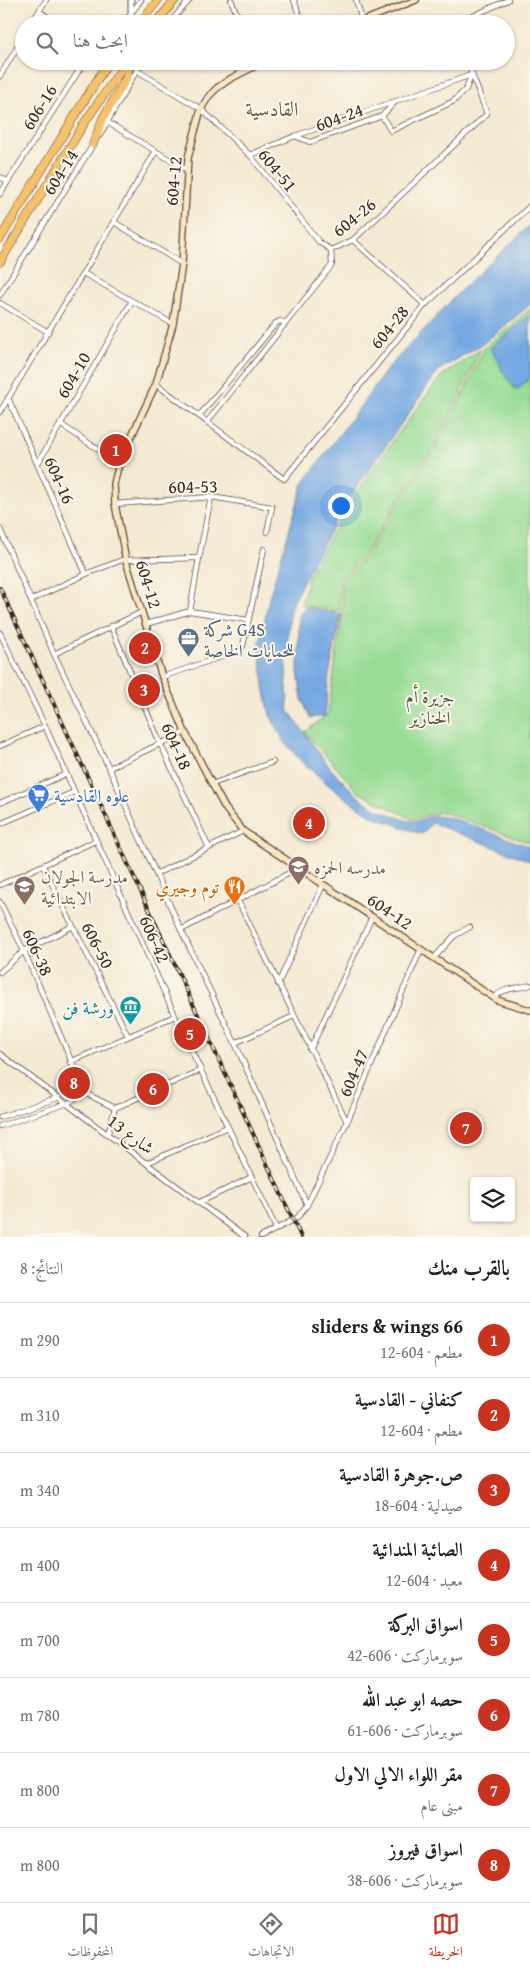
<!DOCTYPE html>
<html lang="ar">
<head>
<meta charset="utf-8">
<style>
	:root { --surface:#fff; --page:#f2f2f2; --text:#202124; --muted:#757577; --line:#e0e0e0; --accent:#c8321e }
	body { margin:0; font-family:"Gentium Book Plus",Amiri,serif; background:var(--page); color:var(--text); direction:rtl }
	.controls { position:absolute; right:15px; bottom:15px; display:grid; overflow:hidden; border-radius:5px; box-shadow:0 1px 4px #0004 }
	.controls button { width:45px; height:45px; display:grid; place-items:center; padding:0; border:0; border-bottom:1px solid var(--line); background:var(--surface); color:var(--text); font:25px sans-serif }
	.you { position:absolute; left:340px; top:505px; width:18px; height:18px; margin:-12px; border:4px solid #fff; border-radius:50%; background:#1a73e8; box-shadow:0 0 0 8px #1a73e833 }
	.badge { display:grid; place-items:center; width:32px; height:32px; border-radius:50%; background:var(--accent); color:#fff; font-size:16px; font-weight:700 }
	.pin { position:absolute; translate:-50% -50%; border:2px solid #fff; box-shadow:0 1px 5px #0006 }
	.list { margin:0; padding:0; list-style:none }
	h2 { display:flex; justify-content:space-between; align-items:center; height:65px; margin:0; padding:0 20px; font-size:21px }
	h2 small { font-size:16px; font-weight:400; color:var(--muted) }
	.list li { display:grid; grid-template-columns:32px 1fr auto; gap:15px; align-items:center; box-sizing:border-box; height:75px; padding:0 20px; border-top:1px solid var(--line) }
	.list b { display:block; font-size:19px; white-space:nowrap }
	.list p { margin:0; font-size:16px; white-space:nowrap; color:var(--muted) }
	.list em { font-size:16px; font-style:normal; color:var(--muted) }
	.icon { flex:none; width:28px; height:28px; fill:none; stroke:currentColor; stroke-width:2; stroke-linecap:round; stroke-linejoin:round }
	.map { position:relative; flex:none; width:530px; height:1237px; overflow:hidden; direction:ltr }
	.search { position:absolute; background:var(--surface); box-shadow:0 1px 4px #0004; left:15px; right:15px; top:15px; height:55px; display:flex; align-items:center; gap:12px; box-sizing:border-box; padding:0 18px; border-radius:28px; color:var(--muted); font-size:19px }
	.sheet { height:665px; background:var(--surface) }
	nav { display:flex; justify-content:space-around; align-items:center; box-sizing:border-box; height:70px; border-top:1px solid var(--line); background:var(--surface); font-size:14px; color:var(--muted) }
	nav a { display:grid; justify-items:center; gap:2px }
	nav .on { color:var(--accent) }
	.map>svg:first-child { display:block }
	.green { fill:#98dc95; stroke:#6a835a }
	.water { fill:#75a8e1; stroke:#586980 }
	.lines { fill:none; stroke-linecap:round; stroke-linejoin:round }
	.minor-casing { stroke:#574739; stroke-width:6 }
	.tertiary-casing { stroke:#574739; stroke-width:7 }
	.secondary-casing { stroke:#574739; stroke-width:8 }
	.motorway-casing { stroke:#574739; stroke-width:9 }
	.minor { stroke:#fff; stroke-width:4.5 }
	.tertiary { stroke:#fff; stroke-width:5 }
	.secondary { stroke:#fbe6c4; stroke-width:5.5 }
	.motorway { stroke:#f5c16b; stroke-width:8 }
	.rail-casing { stroke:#3b2a1e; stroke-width:4 }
	.rail { stroke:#fbf7ec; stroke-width:2; stroke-dasharray:5.5; stroke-linecap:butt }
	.labels { text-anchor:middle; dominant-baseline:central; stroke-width:4; stroke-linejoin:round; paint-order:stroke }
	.street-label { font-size:18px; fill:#3b2a1e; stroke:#fbf7ec }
	.service-label { font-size:18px; fill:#4e5e75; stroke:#fbf7ec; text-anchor:start }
	.park-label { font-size:18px; fill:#52563c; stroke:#fbf7ec }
	.shop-label { font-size:18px; fill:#366cbe; stroke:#fbf7ec; text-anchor:start }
	.education-label { font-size:18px; fill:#785e54; stroke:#fbf7ec; text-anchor:start }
	.food-label { font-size:18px; fill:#c56008; stroke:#fbf7ec; text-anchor:end }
	.culture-label { font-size:18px; fill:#0d838f; stroke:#fbf7ec; text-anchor:end }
	.quarter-label { font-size:20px; fill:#735440; stroke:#fbf7ec }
</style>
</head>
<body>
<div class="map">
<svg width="530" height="1237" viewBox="0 0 530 1237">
	<rect width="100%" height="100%" fill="#fbf7ec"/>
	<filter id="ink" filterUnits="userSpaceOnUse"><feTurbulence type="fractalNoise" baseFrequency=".02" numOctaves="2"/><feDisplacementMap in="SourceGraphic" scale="10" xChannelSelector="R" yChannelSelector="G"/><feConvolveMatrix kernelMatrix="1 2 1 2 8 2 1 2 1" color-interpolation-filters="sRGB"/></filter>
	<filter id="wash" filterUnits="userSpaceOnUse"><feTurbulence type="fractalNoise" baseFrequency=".0096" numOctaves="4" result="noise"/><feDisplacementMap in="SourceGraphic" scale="20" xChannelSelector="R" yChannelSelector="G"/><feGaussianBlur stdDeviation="1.12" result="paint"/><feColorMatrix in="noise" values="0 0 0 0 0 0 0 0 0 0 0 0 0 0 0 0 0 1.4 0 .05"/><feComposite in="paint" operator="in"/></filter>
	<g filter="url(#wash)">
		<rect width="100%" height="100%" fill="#f4e9d2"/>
		<g class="green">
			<polygon points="530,309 530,843 443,812 412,819 358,792 305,732 328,714 342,615 342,582 366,555 444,434 485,347"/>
			<polygon points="481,349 442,433 365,553 340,581 339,611 301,605 308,577 345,510 398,434 441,376"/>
		</g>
		<g class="water">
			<polygon points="530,225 530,305 484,343 439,370 343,507 305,578 290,609 286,663 288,710 331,769 362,800 379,810 408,821 417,821 433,816 452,818 530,847 530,861 432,823 422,834 418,833 373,816 357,806 337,792 301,761 284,741 270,715 265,692 259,648 269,598 303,484 389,367 463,288"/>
			<polygon points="530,315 530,378 520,388 515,389 502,371 499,362 490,348"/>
			<polygon points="305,607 341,614 329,676 325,716 310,718 302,699 298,672 299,616"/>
		</g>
	</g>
	<g filter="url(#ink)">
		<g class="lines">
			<defs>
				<g id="minor">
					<polyline points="231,0 241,24"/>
					<polyline points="294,0 302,24"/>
					<polyline points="356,0 362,21"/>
					<polyline points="39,11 58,24"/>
					<polyline points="31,24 46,0"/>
					<polyline points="123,24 141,0"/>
					<polyline points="168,24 190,0"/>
					<polyline points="455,24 508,0"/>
					<polyline points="230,61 245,71"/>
					<polyline points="136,70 201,109 250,155 319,242 331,250"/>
					<polyline points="0,76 24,36"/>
					<polyline points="382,116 395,102"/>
					<polyline points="107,122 187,170"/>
					<polyline points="100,135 142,61"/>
					<polyline points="295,136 471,75"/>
					<polyline points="250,155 295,136 310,142 382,116 391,131 454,101 466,89 471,76"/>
					<polyline points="0,177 7,181"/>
					<polyline points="0,194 85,61"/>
					<polyline points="114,222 182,264"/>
					<polyline points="353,240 425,305"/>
					<polyline points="83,273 173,324"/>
					<polyline points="0,295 94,143"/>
					<polyline points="0,303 48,332"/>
					<polyline points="156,384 284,479 425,305 530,206"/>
					<polyline points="8,398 86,574"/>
					<polyline points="0,412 156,151"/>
					<polyline points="199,416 276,323 280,321 286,323"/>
					<polyline points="207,422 332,265 331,250 353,240 487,114 467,61"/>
					<polyline points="60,424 119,463"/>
					<polyline points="38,463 132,301"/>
					<polyline points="115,504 211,497 272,507 267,532"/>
					<polyline points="0,529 54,654 109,768 181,930 235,1043 307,1205"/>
					<polyline points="31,600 86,574 122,560 199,558"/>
					<polyline points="190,611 199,558 211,497"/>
					<polyline points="146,624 190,611 248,620"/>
					<polyline points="111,626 160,743 209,848"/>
					<polyline points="0,633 45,726 175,1016 276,1228"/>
					<polyline points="54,654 142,612"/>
					<polyline points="162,677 238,651 243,646 264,549"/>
					<polyline points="0,746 45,726"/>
					<polyline points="109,768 185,732"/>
					<polyline points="212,784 273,762"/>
					<polyline points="0,803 66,774"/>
					<polyline points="0,824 74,792"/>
					<polyline points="43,866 128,1036"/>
					<polyline points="156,874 243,831"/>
					<polyline points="0,885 95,841"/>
					<polyline points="238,901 347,1122"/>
					<polyline points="0,902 24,951 85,1093 115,1108"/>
					<polyline points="181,930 299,868"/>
					<polyline points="434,958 454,936 470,927"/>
					<polyline points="0,972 24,951 73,926"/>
					<polyline points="278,984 323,885"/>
					<path d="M494,998C504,987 517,989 530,985"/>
					<polyline points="235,1043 294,1016"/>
					<polyline points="310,1050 372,917"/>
					<polyline points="0,1054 245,1237"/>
					<polyline points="70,1062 175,1016"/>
					<polyline points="0,1117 60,1097"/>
					<polyline points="0,1126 68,1103 85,1093"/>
					<polyline points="108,1133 115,1108 201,1070"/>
					<polyline points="147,1163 227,1127"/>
					<polyline points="200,1202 252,1177"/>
					<polyline points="261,1237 297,1218 307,1205 347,1122 421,949"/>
				</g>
				<polyline id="tertiary" points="131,13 131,0"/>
				<g id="secondary">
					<polyline points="355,24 416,0"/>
					<polyline points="265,61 230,79 217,88 209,96 201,109 188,158 182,264 173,324 156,384 119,463 114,484 115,504 126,561 162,677 185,732 212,784 225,808 243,831 497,1000 530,1010"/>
				</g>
				<g id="motorway">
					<polyline points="139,24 158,0"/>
					<polyline points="155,24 175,0"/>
					<polyline points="93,144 103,118 126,79 131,61"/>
					<polyline points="0,239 74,117 109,61"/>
					<polyline points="0,262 85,122 127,61"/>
				</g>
			</defs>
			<use href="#minor" class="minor-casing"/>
			<use href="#tertiary" class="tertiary-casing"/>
			<use href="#secondary" class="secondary-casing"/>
			<use href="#motorway" class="motorway-casing"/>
			<use href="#minor" class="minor"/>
			<use href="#tertiary" class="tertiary"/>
			<use href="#secondary" class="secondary"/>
			<use href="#motorway" class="motorway"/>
			<defs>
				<polyline id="rail" points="0,588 301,1237"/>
			</defs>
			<use href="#rail" class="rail-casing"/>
			<use href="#rail" class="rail"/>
		</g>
	</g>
	<defs>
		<symbol id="office-pin" viewBox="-11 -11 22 30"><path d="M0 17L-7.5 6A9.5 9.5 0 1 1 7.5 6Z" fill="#5c6f8a" stroke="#fbf7ec"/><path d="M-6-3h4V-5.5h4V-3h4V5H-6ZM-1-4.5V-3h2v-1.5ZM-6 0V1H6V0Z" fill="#fff"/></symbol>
		<symbol id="supermarket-pin" viewBox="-11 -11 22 30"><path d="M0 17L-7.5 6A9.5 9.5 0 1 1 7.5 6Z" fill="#3f7fe0" stroke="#fbf7ec"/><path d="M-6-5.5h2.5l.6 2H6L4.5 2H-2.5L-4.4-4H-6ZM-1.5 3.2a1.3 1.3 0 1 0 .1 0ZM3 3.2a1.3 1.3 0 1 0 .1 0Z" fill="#fff"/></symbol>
		<symbol id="school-pin" viewBox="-11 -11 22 30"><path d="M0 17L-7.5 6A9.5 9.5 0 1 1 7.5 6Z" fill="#8d6e63" stroke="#fbf7ec"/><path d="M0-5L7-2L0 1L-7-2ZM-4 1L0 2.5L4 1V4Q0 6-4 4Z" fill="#fff"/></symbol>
		<symbol id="restaurant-pin" viewBox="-11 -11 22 30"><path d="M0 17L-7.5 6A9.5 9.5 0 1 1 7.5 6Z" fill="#e8710a" stroke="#fbf7ec"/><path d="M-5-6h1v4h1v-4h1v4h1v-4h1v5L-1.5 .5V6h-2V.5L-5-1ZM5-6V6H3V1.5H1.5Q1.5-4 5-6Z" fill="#fff"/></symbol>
		<symbol id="museum-pin" viewBox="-11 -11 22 30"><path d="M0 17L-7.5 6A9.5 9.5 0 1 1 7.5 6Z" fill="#0f9aa8" stroke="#fbf7ec"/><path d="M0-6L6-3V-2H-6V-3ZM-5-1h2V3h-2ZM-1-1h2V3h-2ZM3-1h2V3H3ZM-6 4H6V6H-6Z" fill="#fff"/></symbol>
	</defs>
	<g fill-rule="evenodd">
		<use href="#office-pin" x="176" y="626" width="25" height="34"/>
		<use href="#supermarket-pin" x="26" y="782" width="25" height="34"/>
		<use href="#school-pin" x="286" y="854" width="25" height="34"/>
		<use href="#school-pin" x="12" y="874" width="25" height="34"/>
		<use href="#restaurant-pin" x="222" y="874" width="25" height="34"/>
		<use href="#museum-pin" x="118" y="994" width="25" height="34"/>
	</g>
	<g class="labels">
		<g class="street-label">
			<text transform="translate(39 107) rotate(-58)">606-16</text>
			<text transform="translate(339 117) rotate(-20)">604-24</text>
			<text transform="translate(278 170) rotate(51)">604-51</text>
			<text transform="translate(60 172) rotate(-58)">604-14</text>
			<text transform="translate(173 181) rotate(-85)">604-12</text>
			<text transform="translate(354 217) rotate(-39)">604-26</text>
			<text transform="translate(389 327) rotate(-51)">604-28</text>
			<text transform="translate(73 375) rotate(-60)">604-10</text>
			<text transform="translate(60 480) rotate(66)">604-16</text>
			<text transform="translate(193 486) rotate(-1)">604-53</text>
			<text transform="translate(149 584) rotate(73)">604-12</text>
			<text transform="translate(177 746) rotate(66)">604-18</text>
			<text transform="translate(390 911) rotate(34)">604-12</text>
			<text transform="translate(155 939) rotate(66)">606-42</text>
			<text transform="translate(98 945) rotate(63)">606-50</text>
			<text transform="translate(38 952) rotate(66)">606-38</text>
			<text transform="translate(353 1073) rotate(-67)">604-47</text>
			<text transform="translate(131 1134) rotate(37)">شارع 13</text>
		</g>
		<g class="service-label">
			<text x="204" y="629">شركة G4S<tspan x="204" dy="21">للحمايات الخاصة</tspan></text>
		</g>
		<g class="park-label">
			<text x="430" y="696">جزيرة أم<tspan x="430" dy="21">الخنازير</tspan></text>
		</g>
		<g class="shop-label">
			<text x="54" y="795">علوه القادسية</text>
		</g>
		<g class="education-label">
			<text x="314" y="867">مدرسه الحمزه</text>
			<text x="41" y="876">مدرسة الجولان<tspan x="41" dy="21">الابتدائية</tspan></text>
		</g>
		<g class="food-label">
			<text x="219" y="886">توم وجيري</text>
		</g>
		<g class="culture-label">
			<text x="114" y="1007">ورشة فن</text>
		</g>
		<g class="quarter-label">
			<text x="272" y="108">القادسية</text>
		</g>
	</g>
</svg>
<div class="controls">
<button><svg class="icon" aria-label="layers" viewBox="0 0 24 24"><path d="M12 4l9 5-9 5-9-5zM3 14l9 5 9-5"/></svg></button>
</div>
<div class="you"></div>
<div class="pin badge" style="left:116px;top:450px">1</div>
<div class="pin badge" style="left:145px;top:648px">2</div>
<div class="pin badge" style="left:144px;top:690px">3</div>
<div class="pin badge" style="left:309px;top:823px">4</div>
<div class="pin badge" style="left:190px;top:1034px">5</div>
<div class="pin badge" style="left:153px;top:1089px">6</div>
<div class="pin badge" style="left:466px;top:1128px">7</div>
<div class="pin badge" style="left:74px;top:1083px">8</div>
<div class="search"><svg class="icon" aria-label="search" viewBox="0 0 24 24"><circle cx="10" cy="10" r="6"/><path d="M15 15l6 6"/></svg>ابحث هنا</div>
</div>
<section class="sheet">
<h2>بالقرب منك<small>النتائج: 8</small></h2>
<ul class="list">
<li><span class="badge">1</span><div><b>66 sliders &amp; wings</b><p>مطعم · 604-12</p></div><em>290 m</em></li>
<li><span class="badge">2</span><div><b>كنفاني - القادسية</b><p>مطعم · 604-12</p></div><em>310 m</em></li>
<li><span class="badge">3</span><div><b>ص.جوهرة القادسية</b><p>صيدلية · 604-18</p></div><em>340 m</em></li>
<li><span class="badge">4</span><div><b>الصائبة المندائية</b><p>معبد · 604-12</p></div><em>400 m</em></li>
<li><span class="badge">5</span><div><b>اسواق البركة</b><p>سوبرماركت · 606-42</p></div><em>700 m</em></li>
<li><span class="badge">6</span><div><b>حصه ابو عبد الله</b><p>سوبرماركت · 606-61</p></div><em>780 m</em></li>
<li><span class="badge">7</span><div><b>مقر اللواء الالي الاول</b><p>مبنى عام</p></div><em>800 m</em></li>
<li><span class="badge">8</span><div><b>اسواق فيروز</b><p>سوبرماركت · 606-38</p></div><em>800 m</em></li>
</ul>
</section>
<nav>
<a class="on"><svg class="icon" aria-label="map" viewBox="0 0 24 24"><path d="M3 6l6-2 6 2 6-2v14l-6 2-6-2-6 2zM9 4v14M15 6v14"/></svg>الخريطة</a>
<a><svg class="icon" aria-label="directions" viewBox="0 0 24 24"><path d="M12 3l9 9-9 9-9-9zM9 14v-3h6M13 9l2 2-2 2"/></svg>الاتجاهات</a>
<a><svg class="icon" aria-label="saved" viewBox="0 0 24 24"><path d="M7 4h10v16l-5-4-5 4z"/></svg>المحفوظات</a>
</nav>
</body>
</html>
